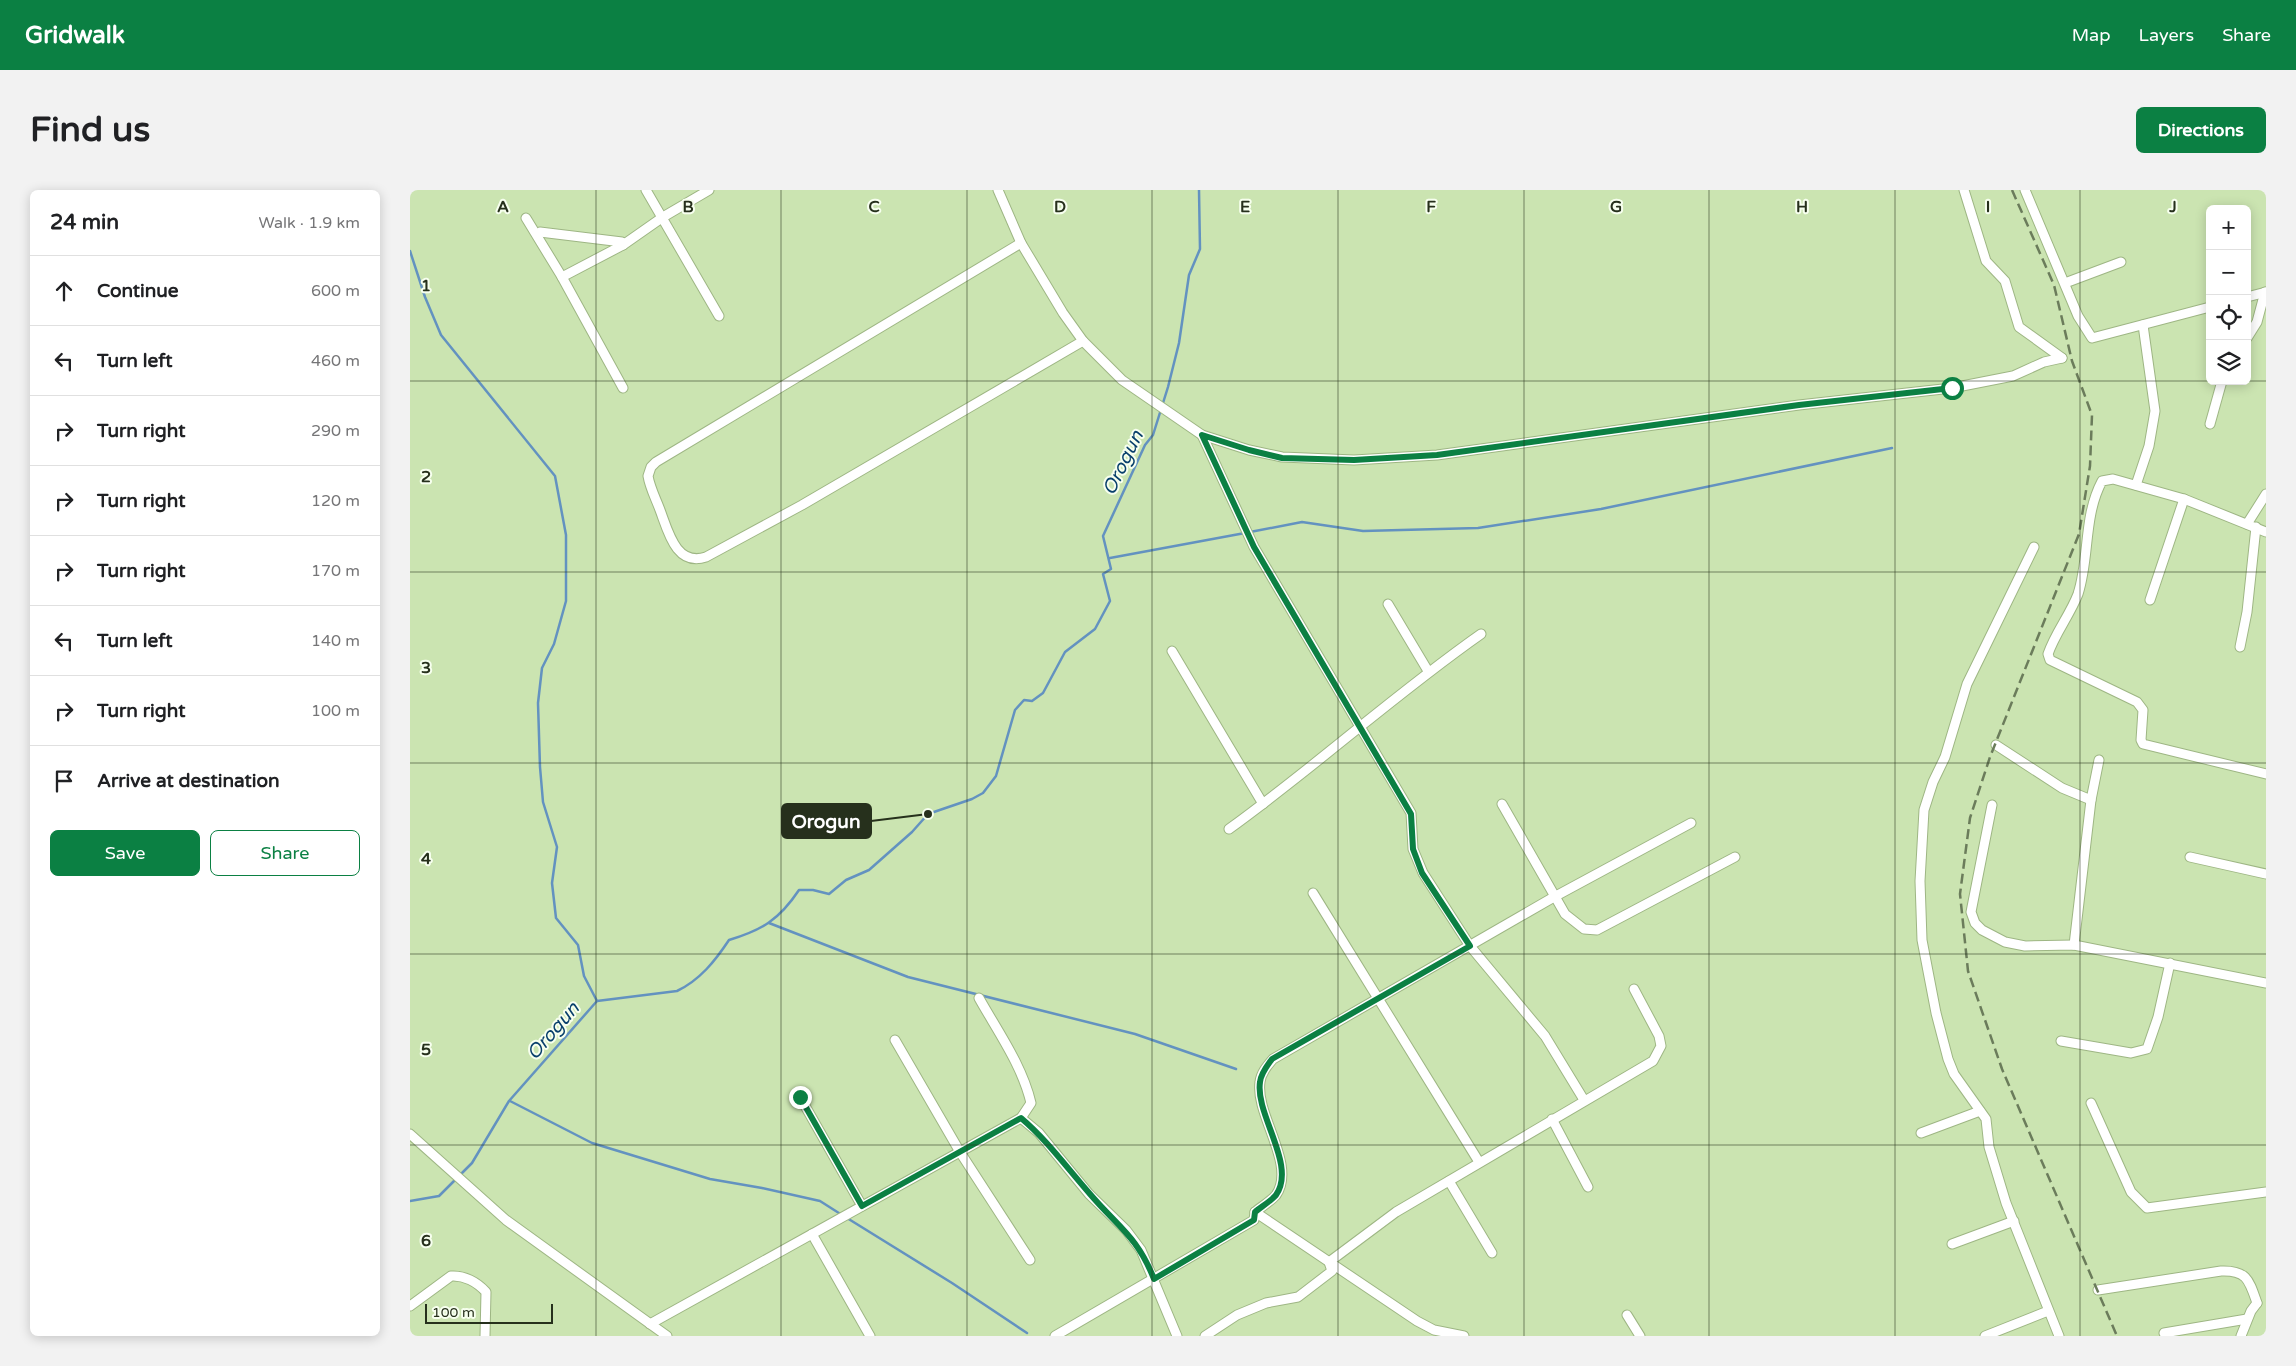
<!DOCTYPE html>
<html lang="en">
<head>
<meta charset="utf-8">
<style>
	:root { --surface:#fff; --page:#f2f2f2; --text:#202124; --muted:#757577; --line:#e0e0e0; --accent:#0b8043 }
	body { margin:0; font-family:"Varela Round",sans-serif; background:var(--page); color:var(--text) }
	.controls { position:absolute; right:15px; top:15px; display:grid; overflow:hidden; border-radius:8px; box-shadow:0 2px 12px #0003 }
	.controls button { width:45px; height:45px; display:grid; place-items:center; padding:0; border:0; border-bottom:1px solid var(--line); background:var(--surface); color:var(--text); font:25px sans-serif }
	.scale { position:absolute; left:15px; bottom:12px; width:128px; box-sizing:border-box; padding-left:5px; border:2px solid #26301c; border-top:0; font-size:14px; line-height:18px; white-space:nowrap; color:#26301c; -webkit-text-stroke:4px #f7ffef; paint-order:stroke }
	.stop { position:absolute; width:15px; height:15px; margin:-11px; border:4px solid #0b8043; border-radius:50%; background:#fff }
	.stop.end { background:#0b8043; border-color:#fff; box-shadow:0 1px 5px #0008 }
	.list { margin:0; padding:0; list-style:none }
	h2 { display:flex; justify-content:space-between; align-items:center; height:65px; margin:0; padding:0 20px; font-size:21px }
	h2 small { font-size:16px; font-weight:400; color:var(--muted) }
	.list li { display:grid; grid-template-columns:32px 1fr auto; gap:15px; align-items:center; box-sizing:border-box; height:70px; padding:0 20px; border-top:1px solid var(--line) }
	.list b { display:block; font-size:19px; white-space:nowrap }
	.list em { font-size:16px; font-style:normal; color:var(--muted) }
	.actions { display:flex; gap:10px; padding:15px 20px }
	.actions a { flex:1; padding:11px 0; border:1px solid var(--accent); border-radius:8px; text-align:center; font-size:18px; color:var(--accent) }
	.actions .main { background:var(--accent); color:#fff }
	.icon { flex:none; width:28px; height:28px; fill:none; stroke:currentColor; stroke-width:2; stroke-linecap:round; stroke-linejoin:round }
	.map { position:relative; flex:none; width:1856px; height:1146px; overflow:hidden; border-radius:8px }
	header { display:flex; align-items:center; gap:30px; box-sizing:border-box; height:70px; padding:0 25px; background:var(--accent); color:#fff }
	header strong { font-size:24px }
	nav { display:flex; gap:28px; margin-inline-start:auto; font-size:18px }
	.intro { display:flex; align-items:center; justify-content:space-between; box-sizing:border-box; height:120px; padding:0 30px }
	h1 { margin:0; font-size:35px }
	.button { padding:12px 22px; border-radius:8px; background:var(--accent); color:#fff; font-size:18px; font-weight:700 }
	main { display:flex; gap:30px; padding:0 30px }
	aside { flex:1; background:var(--surface); border-radius:8px; box-shadow:0 2px 12px #0003 }
	.map>svg:first-child { display:block }
	.lines { fill:none; stroke-linecap:round; stroke-linejoin:round }
	.stream { stroke:#6392c0; stroke-width:2.5 }
	.street-casing { stroke:#9eb684; stroke-width:11 }
	.street { stroke:#fff; stroke-width:9 }
	.rail { stroke:#6b7c5b; stroke-width:2.5; stroke-dasharray:10 5; stroke-linecap:butt }
	.route { stroke:#0b8043; stroke-width:6 }
	.grid { fill:none; stroke:#26301c; stroke-width:1; stroke-opacity:0.55 }
	.labels { text-anchor:middle; dominant-baseline:central; stroke-width:4; stroke-linejoin:round; paint-order:stroke }
	.water-label { font-size:19px; font-style:italic; fill:#09406c; stroke:#f7ffef }
	.grid-label { font-size:16px; text-anchor:middle; font-weight:bold; fill:#26301c; stroke:#f7ffef; stroke-width:4; stroke-linejoin:round; paint-order:stroke }
	.leader { fill:none; stroke:#26301c; stroke-width:2 }
	.callout-dot { fill:#26301c; stroke:#f7ffef; stroke-width:2 }
	.callout { fill:#26301c; stroke:#26301c; stroke-width:2 }
	.callout-label { font-size:19px; text-anchor:middle; font-weight:bold; fill:#fff }
</style>
</head>
<body>
<header>
<strong>Gridwalk</strong>
<nav><a>Map</a><a>Layers</a><a>Share</a></nav>
</header>
<div class="intro"><h1>Find us</h1><a class="button">Directions</a></div>
<main>
<aside>
<h2>24 min<small>Walk · 1.9 km</small></h2>
<ul class="list">
<li><svg class="icon" aria-label="ahead" viewBox="0 0 24 24"><path d="M12 20V5M6 11l6-6 6 6"/></svg><div><b>Continue</b></div><em>600 m</em></li>
<li><svg class="icon" aria-label="left" viewBox="0 0 24 24"><path d="M17 20v-9H6M10 6l-5 5 5 5"/></svg><div><b>Turn left</b></div><em>460 m</em></li>
<li><svg class="icon" aria-label="right" viewBox="0 0 24 24"><path d="M7 20v-9h11M14 6l5 5-5 5"/></svg><div><b>Turn right</b></div><em>290 m</em></li>
<li><svg class="icon" aria-label="right" viewBox="0 0 24 24"><path d="M7 20v-9h11M14 6l5 5-5 5"/></svg><div><b>Turn right</b></div><em>120 m</em></li>
<li><svg class="icon" aria-label="right" viewBox="0 0 24 24"><path d="M7 20v-9h11M14 6l5 5-5 5"/></svg><div><b>Turn right</b></div><em>170 m</em></li>
<li><svg class="icon" aria-label="left" viewBox="0 0 24 24"><path d="M17 20v-9H6M10 6l-5 5 5 5"/></svg><div><b>Turn left</b></div><em>140 m</em></li>
<li><svg class="icon" aria-label="right" viewBox="0 0 24 24"><path d="M7 20v-9h11M14 6l5 5-5 5"/></svg><div><b>Turn right</b></div><em>100 m</em></li>
<li><svg class="icon" aria-label="arrive" viewBox="0 0 24 24"><path d="M6 21V4h12l-3 4 3 4H6"/></svg><div><b>Arrive at destination</b></div></li>
</ul>
<div class="actions"><a class="main">Save</a><a>Share</a></div>
</aside>
<div class="map">
<svg width="1856" height="1146" viewBox="0 0 1856 1146">
	<rect width="100%" height="100%" fill="#cbe4b1"/>
	<g class="lines">
		<g class="stream">
			<polyline points="0,61 15,107 31,145 145,286 156,345 156,411 144,454 132,478 128,513 130,577 133,612 147,657 142,693 146,728 168,755 174,786 187,811"/>
			<polyline points="840,342 892,332 953,341 1068,338 1191,319 1482,258"/>
			<polyline points="700,368 835,343"/>
			<polyline points="359,733 498,787 725,844 826,879"/>
			<polyline points="100,911 182,953 300,989 352,998 410,1011 432,1025"/>
			<path d="M0,1011L29,1006L62,973L99,911L187,811L267,801C290,790 305,771 319,750C352,740 369,730 389,700H403L419,704L436,690L459,680L502,642L518,624L562,609L573,603L586,586L605,520L614,510L622,511L633,503L655,462L685,439L700,411L693,384L701,379L693,346L735,255L743,245L758,197L769,153L779,85L790,59L789,0"/>
			<polyline points="437,1028 542,1093 617,1143"/>
		</g>
		<defs>
			<g id="street">
				<polyline points="236,0 309,126"/>
				<polyline points="588,0 611,53 653,123 673,151 712,190 792,245 839,260 872,267 944,270 1027,265 1389,215 1542,198 1603,186 1634,172 1652,168"/>
				<polyline points="1554,0 1576,71 1595,91 1609,137 1652,168"/>
				<polyline points="1615,0 1668,126 1682,148 1800,117"/>
				<polyline points="116,28 152,87 213,198"/>
				<polyline points="130,42 212,52 213,55"/>
				<path d="M611,53L246,272L241,277L238,286C240,298 246,309 250,320C258,341 266,377 296,367L392,315L673,151"/>
				<polyline points="152,87 213,55 253,27 299,0"/>
				<polyline points="1655,93 1711,72"/>
				<polyline points="1837,107 1856,102"/>
				<polyline points="1837,148 1847,132 1855,102"/>
				<polyline points="1800,234 1812,191"/>
				<polyline points="792,245 844,357 1001,623 1003,659 1013,683 1060,756 1135,846 1174,910"/>
				<polyline points="1726,295 1739,256 1745,221 1733,135"/>
				<polyline points="1837,334 1856,304"/>
				<path d="M1856,342L1774,309L1703,289L1692,291C1673,327 1680,367 1668,404C1660,425 1645,443 1638,464L1640,470L1727,512L1733,520L1731,550L1733,554L1856,584"/>
				<polyline points="1624,357 1557,494 1535,567 1523,592 1514,620 1510,691 1512,750 1526,823 1538,869 1544,884 1576,929 1579,957 1596,1013 1649,1146"/>
				<polyline points="1740,410 1774,309"/>
				<polyline points="978,414 1018,481"/>
				<polyline points="1830,457 1837,422 1846,337"/>
				<polyline points="762,461 853,614"/>
				<polyline points="1586,555 1652,598 1681,610"/>
				<polyline points="1092,614 1155,724 1174,739 1187,740 1325,667"/>
				<polyline points="1582,615 1561,722 1565,733 1572,740 1595,752 1615,756 1664,755 1856,793"/>
				<path d="M819,639C905,577 984,505 1071,444"/>
				<polyline points="1780,667 1856,684"/>
				<polyline points="903,703 1069,972"/>
				<polyline points="1664,755 1681,610 1689,570"/>
				<path d="M569,808C588,842 612,875 621,913L611,928L629,943L679,1004L716,1040L731,1060L767,1146"/>
				<polyline points="485,850 550,962 620,1070"/>
				<polyline points="1651,851 1721,863 1737,859 1748,827 1760,773"/>
				<polyline points="390,907 452,1016"/>
				<polyline points="1681,913 1721,1002 1737,1018 1856,1002"/>
				<polyline points="1142,929 1178,997"/>
				<polyline points="1511,943 1570,921"/>
				<polyline points="0,944 96,1030 257,1146"/>
				<polyline points="1039,991 1082,1063"/>
				<polyline points="845,1022 1007,1131 1024,1140 1054,1146"/>
				<polyline points="402,1044 460,1146"/>
				<polyline points="1542,1054 1604,1031"/>
				<path d="M1688,1100L1811,1081C1837,1080 1839,1090 1847,1113"/>
				<path d="M0,1116L41,1086C54,1085 67,1092 76,1102L75,1146"/>
				<polyline points="1217,1125 1230,1146"/>
				<polyline points="240,1134 611,928"/>
				<polyline points="1754,1143 1837,1129"/>
				<path d="M645,1146L844,1030L845,1022C851,1017 861,1011 866,1005C887,975 845,925 850,892C851,883 857,876 863,869L1144,707L1281,633"/>
				<polyline points="795,1146 827,1125 856,1113 888,1107 922,1081 919,1072 986,1022 1243,871 1251,856 1249,846 1224,799"/>
				<polyline points="1575,1146 1638,1121"/>
				<polyline points="1831,1146 1841,1121 1847,1113"/>
			</g>
		</defs>
		<use href="#street" class="street-casing"/>
		<use href="#street" class="street"/>
		<polyline class="rail" points="1602,0 1644,95 1662,171 1682,225 1680,276 1669,344 1580,567 1560,628 1550,704 1558,781 1592,879 1707,1146"/>
	</g>
	<g class="lines">
		<path class="route" d="M390,907L452,1016L611,928C637,950 657,978 680,1004C708,1037 727,1046 744,1089L844,1030L845,1022C851,1017 861,1011 866,1005C887,975 845,925 850,892C851,883 857,876 862,869L1060,756L1012,683L1003,659L1001,624L844,357L792,245L839,260L872,268L944,270L1027,265L1389,215L1542,198"/>
	</g>
	<path class="grid" d="M186,0V1146M371,0V1146M557,0V1146M742,0V1146M928,0V1146M1114,0V1146M1299,0V1146M1485,0V1146M1670,0V1146M0,191H1800M1837,191H1856M0,382H1856M0,573H1856M0,764H1856M0,955H1856"/>
	<g class="labels">
		<g class="water-label">
			<text transform="translate(713 273) rotate(-64)">Orogun</text>
			<text transform="translate(143 841) rotate(-49)">Orogun</text>
		</g>
	</g>
	<g class="grid-label">
		<text x="93" y="22">A</text>
		<text x="278" y="22">B</text>
		<text x="464" y="22">C</text>
		<text x="650" y="22">D</text>
		<text x="835" y="22">E</text>
		<text x="1021" y="22">F</text>
		<text x="1206" y="22">G</text>
		<text x="1392" y="22">H</text>
		<text x="1578" y="22">I</text>
		<text x="1763" y="22">J</text>
		<text x="16" y="101">1</text>
		<text x="16" y="292">2</text>
		<text x="16" y="483">3</text>
		<text x="16" y="674">4</text>
		<text x="16" y="865">5</text>
		<text x="16" y="1056">6</text>
	</g>
	<path class="leader" d="M518 624L461 631"/>
	<circle class="callout-dot" cx="518" cy="624" r="5"/>
	<rect class="callout" x="372" y="614" width="89" height="34" rx="5"/>
	<g class="callout-label">
		<text x="416" y="638">Orogun</text>
	</g>
</svg>
<div class="controls">
<button>+</button>
<button>−</button>
<button><svg class="icon" aria-label="locate" viewBox="0 0 24 24"><circle cx="12" cy="12" r="6"/><path d="M12 2v4M12 18v4M2 12h4M18 12h4"/></svg></button>
<button><svg class="icon" aria-label="layers" viewBox="0 0 24 24"><path d="M12 4l9 5-9 5-9-5zM3 14l9 5 9-5"/></svg></button>
</div>
<div class="scale">100 m</div>
<div class="stop" style="left:1542px;top:198px"></div>
<div class="stop end" style="left:390px;top:907px"></div>
</div>
</main>
</body>
</html>
